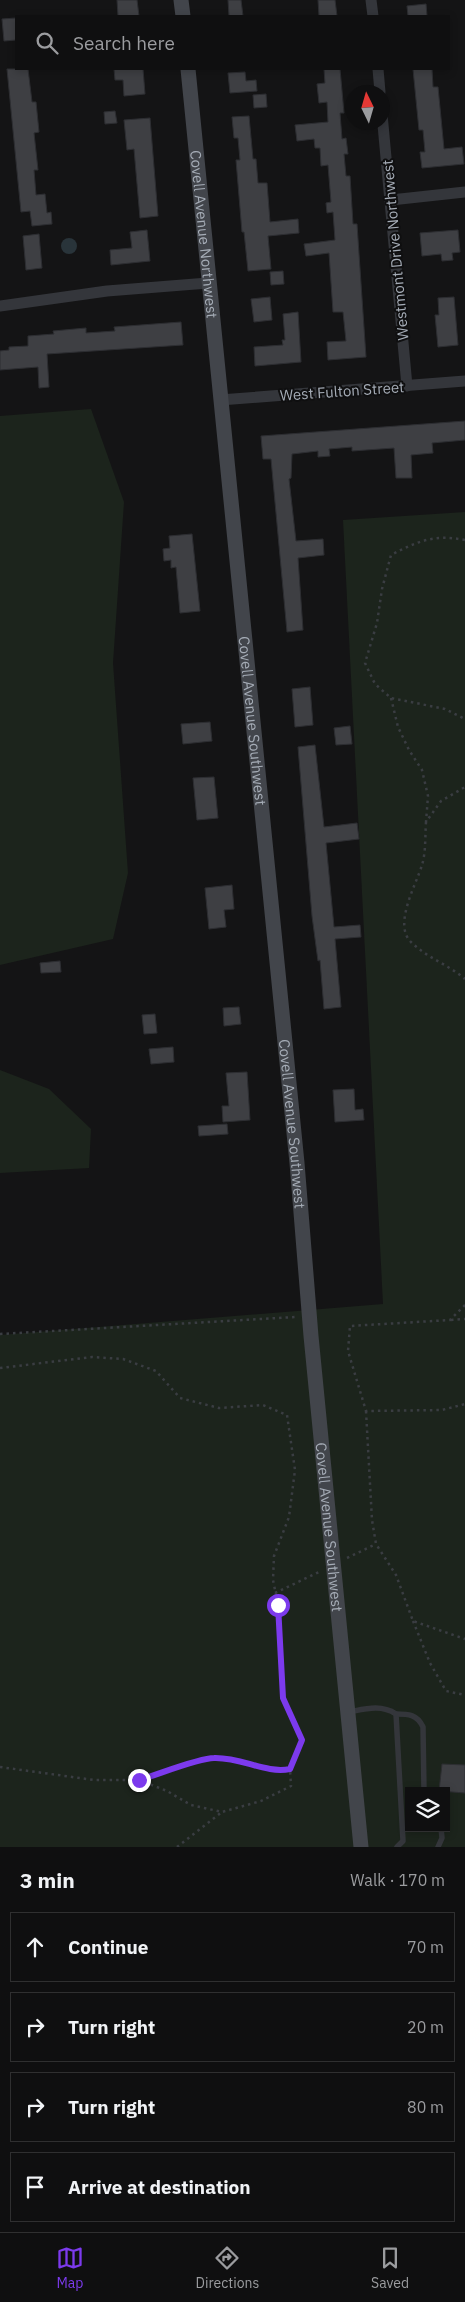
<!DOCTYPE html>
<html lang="en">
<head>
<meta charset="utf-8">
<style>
	:root { --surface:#0f0f10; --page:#181819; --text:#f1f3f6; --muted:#9b9c9f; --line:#2f2f30; --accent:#7c3aed }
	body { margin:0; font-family:"IBM Plex Sans",sans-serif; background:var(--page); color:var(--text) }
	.controls { position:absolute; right:15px; bottom:15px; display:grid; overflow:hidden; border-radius:0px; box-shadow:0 2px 8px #0003 }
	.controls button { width:45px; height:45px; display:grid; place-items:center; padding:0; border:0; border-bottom:1px solid var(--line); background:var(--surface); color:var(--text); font:25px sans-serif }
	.compass { position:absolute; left:345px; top:85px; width:45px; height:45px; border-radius:50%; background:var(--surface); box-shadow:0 2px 8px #0003; rotate:355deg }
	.stop { position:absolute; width:15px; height:15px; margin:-11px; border:4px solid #7c3aed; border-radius:50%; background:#fff }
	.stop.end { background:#7c3aed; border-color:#fff; box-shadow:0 1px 5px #0008 }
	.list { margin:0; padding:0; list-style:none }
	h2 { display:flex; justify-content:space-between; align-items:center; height:65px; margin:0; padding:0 20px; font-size:21px }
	h2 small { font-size:16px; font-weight:400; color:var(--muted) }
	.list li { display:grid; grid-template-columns:32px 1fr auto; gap:15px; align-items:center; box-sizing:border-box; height:70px; margin:0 10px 10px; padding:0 10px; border:1px solid var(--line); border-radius:0px }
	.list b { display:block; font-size:19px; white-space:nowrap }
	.list em { font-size:16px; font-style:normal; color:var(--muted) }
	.icon { flex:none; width:28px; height:28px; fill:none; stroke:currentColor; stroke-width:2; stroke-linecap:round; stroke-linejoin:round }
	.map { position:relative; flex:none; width:465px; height:1847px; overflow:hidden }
	.search { position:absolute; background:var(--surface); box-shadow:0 2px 8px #0003; left:15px; right:15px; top:15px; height:55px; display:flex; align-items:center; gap:12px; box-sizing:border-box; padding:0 18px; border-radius:0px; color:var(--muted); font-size:19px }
	.sheet { height:385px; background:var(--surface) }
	nav { display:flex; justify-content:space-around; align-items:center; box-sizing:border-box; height:70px; border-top:1px solid var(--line); background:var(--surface); font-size:14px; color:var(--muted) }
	nav a { display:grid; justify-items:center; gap:2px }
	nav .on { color:var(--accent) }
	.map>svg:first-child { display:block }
	.green { fill:#1c241c; fill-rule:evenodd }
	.water { fill:#29343a }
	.building { fill:#3e3f43; stroke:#2d2e32 }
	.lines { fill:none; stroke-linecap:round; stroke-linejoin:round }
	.path { stroke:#3a3d42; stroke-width:2.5; stroke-dasharray:2.5 4; stroke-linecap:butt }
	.lane { stroke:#34363b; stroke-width:5.5 }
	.street { stroke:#34363b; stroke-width:11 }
	.secondary { stroke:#42454b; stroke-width:15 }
	.route { stroke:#7c3aed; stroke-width:6 }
	.labels { text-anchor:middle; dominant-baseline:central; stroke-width:4; stroke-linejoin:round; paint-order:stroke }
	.street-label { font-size:15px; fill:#a5acb6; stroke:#0f0f10 }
</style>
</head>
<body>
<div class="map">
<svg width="465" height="1847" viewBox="0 0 465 1847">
	<rect width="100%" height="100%" fill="#141415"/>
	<g class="green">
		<polygon points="91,409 124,502 113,663 128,873 113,939 0,965 0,416"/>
		<path d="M465,512V1847H0V1335L383,1304L343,520ZM409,1791H446V1828H409Z"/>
		<polygon points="0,1070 49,1089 91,1129 89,1168 0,1173"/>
	</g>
	<circle class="water" cx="69" cy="246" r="8"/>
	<g class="building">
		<polygon points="117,0 137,0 139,16 118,16"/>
		<polygon points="228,0 241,0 243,16 229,16"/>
		<polygon points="318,0 335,0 337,16 319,16"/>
		<polygon points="426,4 427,16 408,16 407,6"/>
		<polygon points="16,18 16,40 4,41 2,19"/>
		<polygon points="7,69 28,69 32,102 36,102 39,132 34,133 38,170 34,170 36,195 45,194 47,213 51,212 52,224 32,226 30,211 21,212"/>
		<polygon points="114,69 143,69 145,94 124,96 123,80 115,80"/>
		<polygon points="324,69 340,69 344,113 340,113 342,139 346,138 348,154 344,154 346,176 350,176 353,224 357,224 366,357 328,360 327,342 346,341 343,312 333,312 329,253 306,256 304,244 335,240 333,212 327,213 326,203 331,202 328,165 321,166 320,148 315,148 314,139 297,141 295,125 328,122 327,102 319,103 317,84 325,83"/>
		<polygon points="413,69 432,69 433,87 438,87 444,149 462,147 464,164 422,168 420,152 425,152 423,130 419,130"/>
		<polygon points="245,72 246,81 256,80 257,91 230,93 228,73"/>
		<polygon points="266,94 267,107 254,108 253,95"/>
		<polygon points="115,111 117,123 105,124 104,112"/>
		<polygon points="249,116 253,159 256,159 258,183 267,183 270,222 298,219 299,233 268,236 271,269 248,271 244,232 242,232 236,160 240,160 238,138 234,138 232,117"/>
		<polygon points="150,118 158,216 140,218 134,149 127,150 124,120"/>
		<polygon points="147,230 150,261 111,265 110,250 132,248 130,232"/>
		<polygon points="458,230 460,252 452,253 453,260 442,261 441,254 422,256 420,233"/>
		<polygon points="39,234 42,268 26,270 23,236"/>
		<polygon points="283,271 284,284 271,285 270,272"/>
		<polygon points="270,297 272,320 254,322 251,299"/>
		<polygon points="454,297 458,345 438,347 435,315 439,315 438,298"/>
		<polygon points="298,312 301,362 255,366 254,347 283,345 282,340 285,340 283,314"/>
		<polygon points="181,322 183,345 47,354 49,387 39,388 38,367 0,370 0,351 9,350 9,347 28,346 28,336 54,334 53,331 86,328 86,333 115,331 114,327"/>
		<polygon points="465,421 465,440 432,443 433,453 411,455 412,478 396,478 394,448 352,451 352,447 329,449 330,456 318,457 318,451 292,454 291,478 289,479 296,541 323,539 324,555 298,558 303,630 287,632 271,459 263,459 261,436"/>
		<polygon points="192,534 200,611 180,613 176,567 171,568 171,560 164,561 163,549 170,548 169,536"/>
		<polygon points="310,687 313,725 295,727 292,689"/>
		<polygon points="210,722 212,741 183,744 181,724"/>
		<polygon points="350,726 352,744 336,745 334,728"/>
		<polygon points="315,745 324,827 357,823 359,839 326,843 334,927 360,925 361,937 335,939 341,1007 324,1009 320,960 318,961 312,916 298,747"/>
		<polygon points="214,777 218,818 197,820 193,778"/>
		<polygon points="232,885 234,909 224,910 226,927 209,929 205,888"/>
		<polygon points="60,961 61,972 41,973 40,963"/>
		<polygon points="239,1007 241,1024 224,1026 223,1008"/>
		<polygon points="155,1014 157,1033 144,1034 142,1015"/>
		<polygon points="173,1047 174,1062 151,1064 149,1049"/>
		<polygon points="247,1072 250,1120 223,1122 222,1106 229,1106 226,1073"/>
		<polygon points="354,1089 355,1110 363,1109 364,1120 335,1122 333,1090"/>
		<polygon points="227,1124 228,1134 199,1136 198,1126"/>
		<polygon points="442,1764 465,1765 465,1793 439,1791"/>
	</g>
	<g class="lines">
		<g class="path">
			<path d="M465,540C434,534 418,541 391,555L382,589L377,623L365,663L375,684L391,698L445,709L465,719"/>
			<polyline points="391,698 398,727 409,750 422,770 428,796 426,822 441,801 465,787"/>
			<path d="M426,822C425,836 426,852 422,865C416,885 393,925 411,942C427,958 449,965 465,979"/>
			<polyline points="465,1305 450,1320 350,1326 348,1351 366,1411 442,1410 465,1404"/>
			<polyline points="451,1320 465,1319"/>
			<polyline points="0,1334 296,1317"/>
			<path d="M0,1368L92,1357L123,1359L156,1371L180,1398L219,1408L263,1405L287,1415L295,1470L289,1517L274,1556L273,1580L278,1605L283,1698L302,1739L290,1769C265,1774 242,1757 214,1758C199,1758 157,1775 139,1780L167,1791L191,1805L222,1812L261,1801L291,1786L290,1769"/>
			<polyline points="366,1411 372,1520 376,1544 396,1575 413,1621 465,1639"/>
			<polyline points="347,1558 376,1544"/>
			<polyline points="275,1593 321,1571"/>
			<polyline points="413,1621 430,1663 446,1691 465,1695"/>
			<polyline points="0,1767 94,1780 139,1780"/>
			<polyline points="177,1847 222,1812"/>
		</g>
		<g class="lane">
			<path d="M349,1712C365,1709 381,1704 396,1714L403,1841L397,1847"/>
			<path d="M396,1714C408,1714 417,1714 423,1727L424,1791"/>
			<polyline points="438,1847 442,1838 441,1828"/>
		</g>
		<g class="street">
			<polyline points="371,0 373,16"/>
			<polyline points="378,69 380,92"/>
			<polyline points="382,114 407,386"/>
			<polyline points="391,200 465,192"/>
			<polyline points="0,306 107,291 208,283"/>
			<polyline points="220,400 465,381"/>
		</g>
		<g class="secondary">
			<polyline points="181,0 183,16"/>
			<path id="s1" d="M188,69L297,1163L311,1336L361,1847"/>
		</g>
	</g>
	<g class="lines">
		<path class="route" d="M139,1780C157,1775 198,1758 214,1758C242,1757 265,1774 290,1769L302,1740L283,1698L278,1605"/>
	</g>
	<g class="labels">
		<g class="street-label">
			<text stroke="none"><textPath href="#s1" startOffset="166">Covell Avenue Northwest</textPath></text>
			<text transform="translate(395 250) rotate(-95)">Westmont Drive Northwest</text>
			<text transform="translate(342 391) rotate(-4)">West Fulton Street</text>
			<text stroke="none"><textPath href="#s1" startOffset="655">Covell Avenue Southwest</textPath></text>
			<text stroke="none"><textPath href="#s1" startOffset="1060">Covell Avenue Southwest</textPath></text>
			<text stroke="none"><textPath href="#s1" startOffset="1465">Covell Avenue Southwest</textPath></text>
		</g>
	</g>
</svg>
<div class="controls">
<button><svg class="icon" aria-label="layers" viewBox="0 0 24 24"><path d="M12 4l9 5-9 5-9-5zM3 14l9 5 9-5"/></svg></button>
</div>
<svg class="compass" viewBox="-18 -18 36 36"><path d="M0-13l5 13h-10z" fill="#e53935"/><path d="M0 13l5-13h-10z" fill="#9b9c9f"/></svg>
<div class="stop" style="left:278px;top:1605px"></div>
<div class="stop end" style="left:139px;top:1780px"></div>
<div class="search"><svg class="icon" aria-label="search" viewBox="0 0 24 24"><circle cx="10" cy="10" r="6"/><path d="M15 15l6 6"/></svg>Search here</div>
</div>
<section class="sheet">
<h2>3 min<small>Walk · 170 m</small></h2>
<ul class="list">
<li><svg class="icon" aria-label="ahead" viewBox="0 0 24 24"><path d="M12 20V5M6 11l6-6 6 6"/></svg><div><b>Continue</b></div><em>70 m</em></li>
<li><svg class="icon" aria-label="right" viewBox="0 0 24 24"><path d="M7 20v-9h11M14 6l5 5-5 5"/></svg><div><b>Turn right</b></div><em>20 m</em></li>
<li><svg class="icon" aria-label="right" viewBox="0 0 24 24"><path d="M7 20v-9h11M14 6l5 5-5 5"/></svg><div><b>Turn right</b></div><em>80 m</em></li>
<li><svg class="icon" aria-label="arrive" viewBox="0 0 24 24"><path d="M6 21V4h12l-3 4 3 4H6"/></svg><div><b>Arrive at destination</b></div></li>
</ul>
</section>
<nav>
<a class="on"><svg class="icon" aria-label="map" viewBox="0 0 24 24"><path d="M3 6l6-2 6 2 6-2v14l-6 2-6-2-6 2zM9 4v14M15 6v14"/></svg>Map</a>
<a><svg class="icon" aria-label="directions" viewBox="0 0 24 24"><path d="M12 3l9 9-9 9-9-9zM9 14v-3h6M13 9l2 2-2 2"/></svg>Directions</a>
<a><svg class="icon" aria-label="saved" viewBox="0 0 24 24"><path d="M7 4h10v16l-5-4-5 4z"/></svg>Saved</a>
</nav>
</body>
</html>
